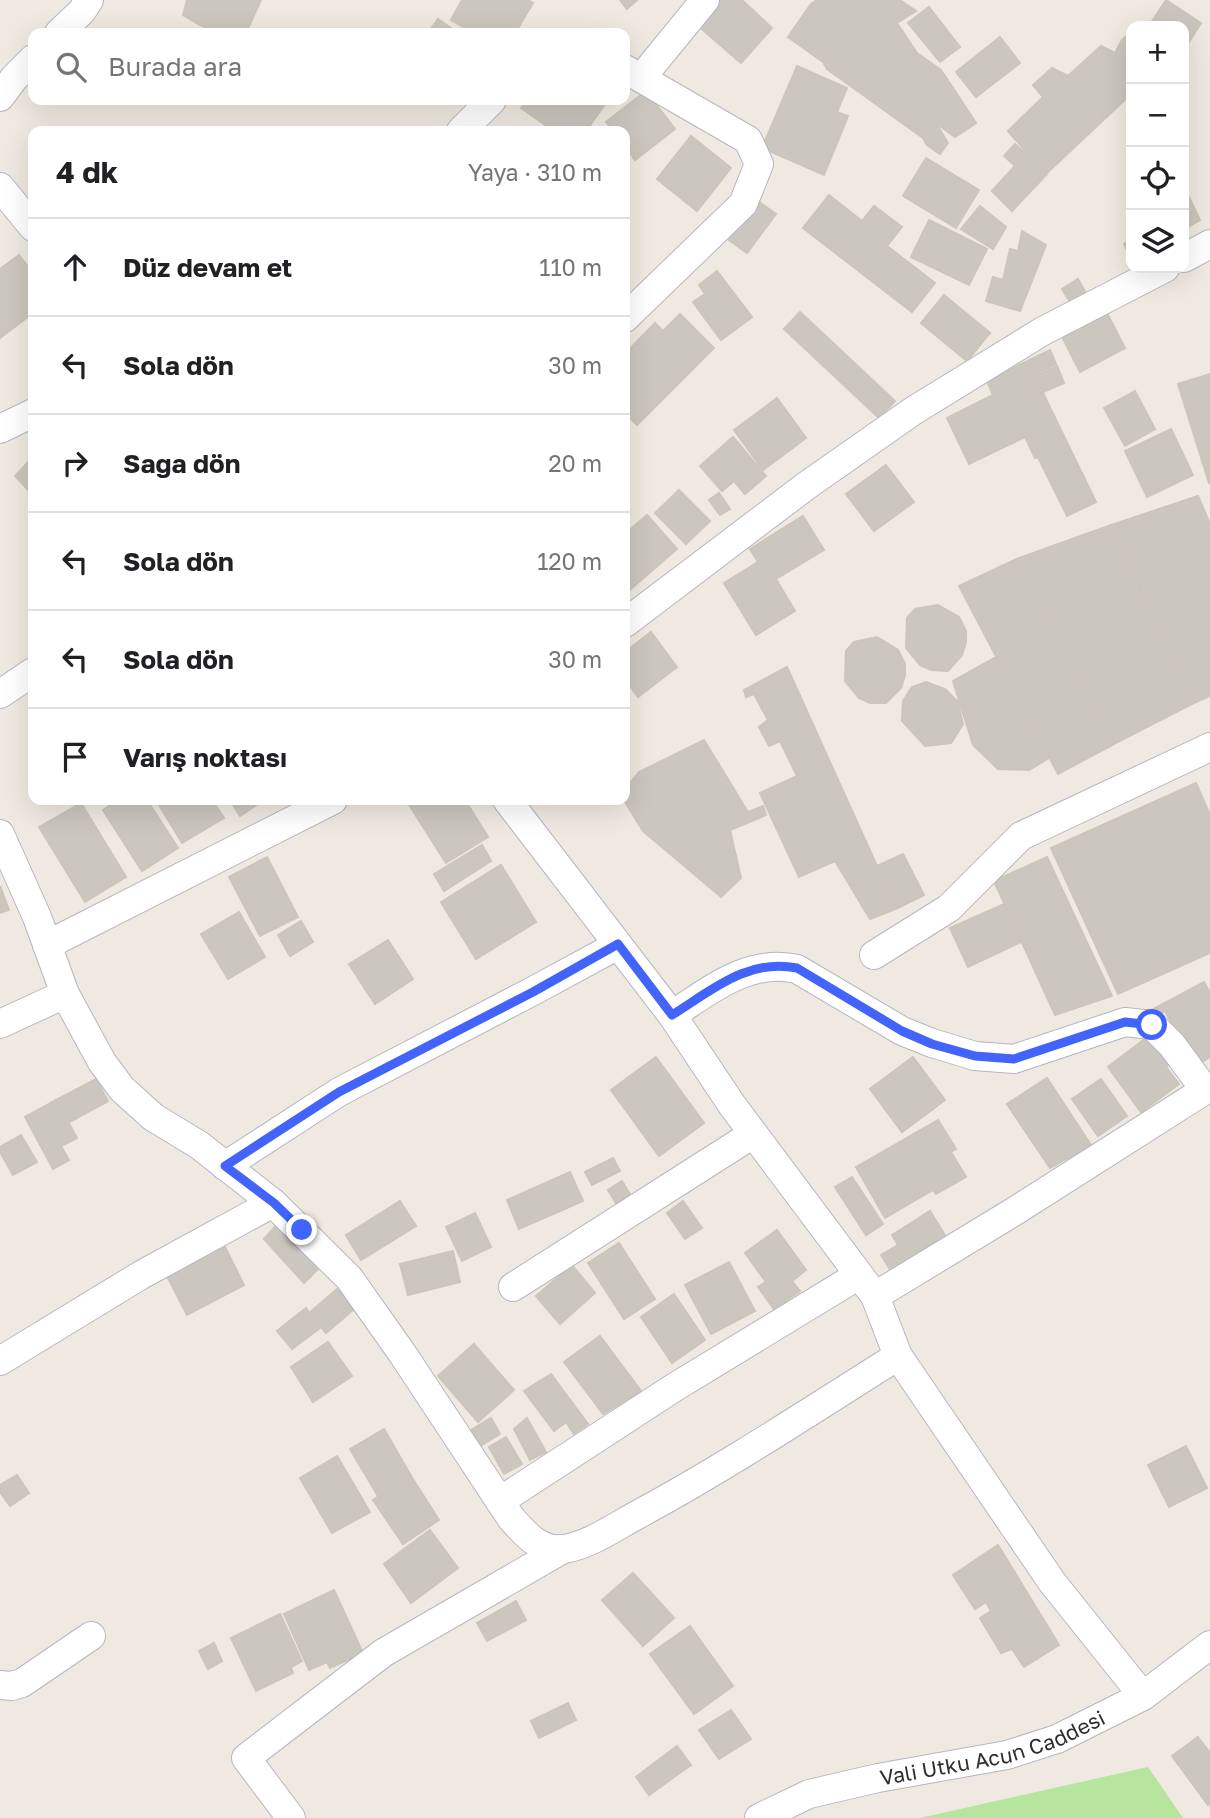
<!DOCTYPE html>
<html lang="tr">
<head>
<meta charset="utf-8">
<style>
	:root { --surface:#fff; --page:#f2f2f2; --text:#202124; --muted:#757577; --line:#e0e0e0 }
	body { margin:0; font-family:"Golos Text",sans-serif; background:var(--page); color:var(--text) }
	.controls { position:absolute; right:21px; top:21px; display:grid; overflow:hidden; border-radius:14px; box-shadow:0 7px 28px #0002 }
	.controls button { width:63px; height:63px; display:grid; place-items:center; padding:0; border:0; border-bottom:2px solid var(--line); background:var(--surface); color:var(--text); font:35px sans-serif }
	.stop { position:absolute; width:21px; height:21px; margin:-16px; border:5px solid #4264fb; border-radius:50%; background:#fff }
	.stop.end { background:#4264fb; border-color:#fff; box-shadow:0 2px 7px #0008 }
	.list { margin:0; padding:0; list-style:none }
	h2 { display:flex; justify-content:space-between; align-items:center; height:91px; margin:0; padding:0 28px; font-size:30px }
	h2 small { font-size:23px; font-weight:400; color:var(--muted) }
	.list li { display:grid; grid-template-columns:46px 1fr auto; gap:21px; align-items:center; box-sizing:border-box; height:98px; padding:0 28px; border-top:2px solid var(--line) }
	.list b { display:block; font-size:26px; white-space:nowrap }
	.list em { font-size:23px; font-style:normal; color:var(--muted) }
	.icon { flex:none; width:38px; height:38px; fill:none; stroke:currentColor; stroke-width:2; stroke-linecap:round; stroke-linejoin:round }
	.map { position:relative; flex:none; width:1210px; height:1818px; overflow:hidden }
	.search { position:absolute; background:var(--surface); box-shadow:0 7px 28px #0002; left:28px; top:28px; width:602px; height:77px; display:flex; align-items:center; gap:18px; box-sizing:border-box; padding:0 24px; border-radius:14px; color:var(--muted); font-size:26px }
	.panel { position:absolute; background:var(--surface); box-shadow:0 7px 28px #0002; left:28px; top:126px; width:602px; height:679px; border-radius:14px }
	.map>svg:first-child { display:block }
	.green { fill:#b6e59e }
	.building { fill:#cbc7bf; stroke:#cbc5ba; stroke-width:2 }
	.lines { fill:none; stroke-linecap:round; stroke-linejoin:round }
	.minor-casing { stroke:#b4b7c1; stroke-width:30 }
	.minor { stroke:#fff; stroke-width:28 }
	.route { stroke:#4264fb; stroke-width:9 }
	.labels { text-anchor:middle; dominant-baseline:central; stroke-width:5; stroke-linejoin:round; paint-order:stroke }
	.street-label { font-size:21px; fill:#2e2e2e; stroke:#fff }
</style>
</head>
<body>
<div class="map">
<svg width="1210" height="1818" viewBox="0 0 1210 1818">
	<rect width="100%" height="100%" fill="#efe9e1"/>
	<polygon class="green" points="1148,1767 1183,1818 920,1818"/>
	<g class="building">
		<polygon points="187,0 261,0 246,33 214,33 183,15"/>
		<polygon points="462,0 528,0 533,3 515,33 473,33 451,20"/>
		<polygon points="620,0 637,0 627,9"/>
		<polygon points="719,0 742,0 772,28 741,63 697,25"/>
		<polygon points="817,0 900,0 916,11 897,23 917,53 941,70 976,123 955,137 936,123 948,143 940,154 927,145 923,138 827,69 823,62 788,37 811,4"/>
		<polygon points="1166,0 1201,23 1184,50 1184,26 1149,26"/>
		<polygon points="929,7 960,47 940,62 908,23"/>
		<polygon points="438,19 458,33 428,33"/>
		<polygon points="1131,32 1131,94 1048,172 1041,169 1008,131 1043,97 1033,85 1052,68 1068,76 1101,46 1115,53 1122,40"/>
		<polygon points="1000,37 1020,63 976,97 956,72"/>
		<polygon points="797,66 847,88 837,112 848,116 824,175 762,148"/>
		<polygon points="646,91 675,129 635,160 625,146 625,131 613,131 606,122"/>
		<polygon points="527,100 608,100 586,131 554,131 521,108"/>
		<polygon points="691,136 731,168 697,211 657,179"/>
		<polygon points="1015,144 1047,174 1012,211 992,191 1015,166 1004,156"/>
		<polygon points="926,158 979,190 956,228 903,196"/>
		<polygon points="829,195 862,221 874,206 902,227 887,246 935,283 912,312 803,228"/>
		<polygon points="1189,197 1200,220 1184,229 1184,200"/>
		<polygon points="758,201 776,214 747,253 729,240"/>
		<polygon points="980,206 1006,227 993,249 961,229"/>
		<polygon points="929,220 987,249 969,285 911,257"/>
		<polygon points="1022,231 1046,245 1020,311 986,301 993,277 1003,280 1010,249 1018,251"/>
		<polygon points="1131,240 1131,259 1124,244"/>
		<polygon points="19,255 33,273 33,313 0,338 0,269"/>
		<polygon points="717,271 752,317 721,340 693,302 705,294 699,285"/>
		<polygon points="1078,279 1086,293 1070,302 1062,289"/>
		<polygon points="944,295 990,333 967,361 921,323"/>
		<polygon points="800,312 895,401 879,418 784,329"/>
		<polygon points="1107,313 1125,348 1080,372 1062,337"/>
		<polygon points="680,314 714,348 637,425 625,413 625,354 655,323 663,331"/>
		<polygon points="1050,350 1056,364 1029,377 1038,396 1043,393 1096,502 1067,516 1038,457 1035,458 1025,437 969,464 947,418 993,395 987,381"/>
		<polygon points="1057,366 1064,383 1039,394 1031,378"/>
		<polygon points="1210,374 1210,482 1209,483 1178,384"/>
		<polygon points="1135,391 1155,429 1125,446 1104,408"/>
		<polygon points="777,398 806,438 763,470 734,430"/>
		<polygon points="1171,429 1193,475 1147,497 1125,451"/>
		<polygon points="733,437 766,476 745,494 734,481 722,491 700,466"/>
		<polygon points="33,457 33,495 15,476"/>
		<polygon points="886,465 914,502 874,531 846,494"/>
		<polygon points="679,490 710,521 686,544 655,513"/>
		<polygon points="719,493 730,509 720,515 709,500"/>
		<polygon points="1198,496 1210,524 1210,696 1192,704 1111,525"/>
		<polygon points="647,515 677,549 625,594 625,534"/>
		<polygon points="803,516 824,550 776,579 795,611 756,635 724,583 758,562 750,549"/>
		<polygon points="1111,525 1192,704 1114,744 1019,558"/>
		<polygon points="1019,558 1114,744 1058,774 959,586"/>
		<polygon points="938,605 959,617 966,631 966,642 962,655 948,671 931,670 920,665 906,648 907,618 915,609"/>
		<polygon points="651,632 677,667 638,697 625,679 625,652"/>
		<polygon points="877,637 898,650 905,664 905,675 901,688 886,703 870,703 859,698 845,681 846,651 854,642"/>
		<polygon points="996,657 1049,758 1029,770 998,769 973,745 953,681"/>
		<polygon points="787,667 877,866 898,908 870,919 835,861 799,877 760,793 797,776 780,741 769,746 759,727 768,720 754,694 746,697 744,690"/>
		<polygon points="926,682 945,689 958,702 963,724 951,743 925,746 902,721 903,701 912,687"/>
		<polygon points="704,740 748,812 763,806 766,815 730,830 741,878 721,897 643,831 624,800 625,789 639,772"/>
		<polygon points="1196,783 1210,815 1210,953 1118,994 1051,848"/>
		<polygon points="118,800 147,800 178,848 142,871 103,810"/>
		<polygon points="156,800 212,800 224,818 182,843"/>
		<polygon points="230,800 264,800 240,816"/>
		<polygon points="406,800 465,800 488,837 446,863"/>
		<polygon points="81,803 126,877 85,902 39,827"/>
		<polygon points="482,845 491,861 444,891 434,874"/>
		<polygon points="903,854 924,895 898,908 877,866"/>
		<polygon points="267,857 298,917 260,936 229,877"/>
		<polygon points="1047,857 1112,996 1055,1015 994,881"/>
		<polygon points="501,865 536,922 476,959 441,902"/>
		<polygon points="0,886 9,910 0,913"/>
		<polygon points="1004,904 1021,942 968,967 950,928"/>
		<polygon points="239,912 265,957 228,979 201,934"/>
		<polygon points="301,921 313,942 290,956 278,935"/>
		<polygon points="388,940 413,979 375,1004 349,964"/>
		<polygon points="1204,982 1210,993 1210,1057 1195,1066 1165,1011 1150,1020 1146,1013"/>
		<polygon points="1150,1035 1170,1063 1166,1067 1179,1084 1141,1112 1108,1067"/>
		<polygon points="656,1057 704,1123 659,1156 611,1090"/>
		<polygon points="913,1057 945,1100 902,1132 870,1089"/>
		<polygon points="1047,1078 1091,1145 1050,1168 1007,1104"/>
		<polygon points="96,1079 108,1101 68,1123 56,1100"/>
		<polygon points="1101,1079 1127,1116 1098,1136 1072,1099"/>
		<polygon points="56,1100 77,1138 61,1146 69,1160 53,1169 25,1117"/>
		<polygon points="938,1120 956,1149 951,1152 966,1177 936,1194 933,1190 885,1218 856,1167"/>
		<polygon points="21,1135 37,1162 13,1175 0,1152 0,1147"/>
		<polygon points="613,1158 620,1171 592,1185 585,1172"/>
		<polygon points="570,1172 583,1201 519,1229 507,1200"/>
		<polygon points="852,1177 883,1224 866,1235 835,1187"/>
		<polygon points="622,1181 633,1199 619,1208 608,1190"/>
		<polygon points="400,1201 416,1226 361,1260 346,1235"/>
		<polygon points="683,1201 702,1228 685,1239 667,1213"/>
		<polygon points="930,1211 946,1237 891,1271 881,1255 898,1245 892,1235"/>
		<polygon points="475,1213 491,1247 462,1261 446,1227"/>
		<polygon points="282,1219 324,1263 304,1283 264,1239"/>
		<polygon points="777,1230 806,1270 792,1281 800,1291 774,1309 758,1287 766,1282 745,1253"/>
		<polygon points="222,1241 244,1285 187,1315 164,1270"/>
		<polygon points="619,1243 655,1299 624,1319 588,1263"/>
		<polygon points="453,1251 460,1282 408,1295 400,1264"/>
		<polygon points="729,1262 755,1311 711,1334 685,1285"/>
		<polygon points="572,1265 595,1293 560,1324 536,1296"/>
		<polygon points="342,1285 359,1305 326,1333 309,1313"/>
		<polygon points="674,1294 705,1340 672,1363 641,1317"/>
		<polygon points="306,1308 320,1328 292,1349 277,1331"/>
		<polygon points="600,1336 641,1391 603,1414 564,1362"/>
		<polygon points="328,1342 352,1376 313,1402 291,1367"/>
		<polygon points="474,1344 514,1390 478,1422 438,1376"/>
		<polygon points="551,1374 588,1424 574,1434 566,1422 554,1431 524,1391"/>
		<polygon points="491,1418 500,1434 480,1446 471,1430"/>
		<polygon points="527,1418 546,1452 530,1460 514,1429"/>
		<polygon points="384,1429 411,1476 378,1496 350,1449"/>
		<polygon points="506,1437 522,1464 504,1474 489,1447"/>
		<polygon points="1186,1446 1207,1488 1169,1507 1148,1465"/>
		<polygon points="337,1456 370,1512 332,1533 300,1478"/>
		<polygon points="17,1475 29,1493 10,1506 0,1492 0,1485"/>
		<polygon points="411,1476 439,1520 403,1544 373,1500"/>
		<polygon points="430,1530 458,1568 411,1603 384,1564"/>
		<polygon points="998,1545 1059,1645 1024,1667 1012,1649 1001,1653 980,1618 991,1611 986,1602 975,1609 953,1575"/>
		<polygon points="633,1573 674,1618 643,1646 602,1600"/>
		<polygon points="334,1590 363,1653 330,1668 327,1662 309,1670 284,1614"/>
		<polygon points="516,1601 526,1620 487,1641 477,1623"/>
		<polygon points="280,1614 302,1661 291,1667 293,1673 256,1691 231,1638"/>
		<polygon points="690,1626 733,1686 694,1714 650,1654"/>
		<polygon points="214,1643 222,1661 208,1669 199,1651"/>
		<polygon points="568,1703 576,1720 539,1738 531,1721"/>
		<polygon points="731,1710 751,1739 719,1759 699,1730"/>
		<polygon points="1198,1737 1210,1753 1210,1803 1208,1805 1172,1756"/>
		<polygon points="677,1746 691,1765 649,1795 636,1777"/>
	</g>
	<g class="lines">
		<defs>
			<g id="minor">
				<polyline points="59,33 82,11 89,0"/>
				<polyline points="625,69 748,140 759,164 743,204 625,318"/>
				<polyline points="642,77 705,0"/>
				<polyline points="0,97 14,78 33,59"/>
				<polyline points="461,131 492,100"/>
				<polyline points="0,187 33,227"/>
				<polyline points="1184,258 1210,244"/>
				<polyline points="0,429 33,413"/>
				<polyline points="625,623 806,486 913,411 1043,331 1165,268"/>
				<polyline points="0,694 33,672"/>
				<polyline points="507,800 672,1015 732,1105 875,1296 898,1356 1052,1582 1143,1696"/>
				<path d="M0,834L37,917L65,994L102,1062L122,1089L153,1117L199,1145L273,1203L349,1278L402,1353L511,1518C525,1534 540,1552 564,1549C589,1545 615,1527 637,1515C726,1467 812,1410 898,1356"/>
				<polyline points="47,945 333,800"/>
				<polyline points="874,955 949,908 1021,836 1210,747"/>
				<path d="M672,1015C711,990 748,958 797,969L902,1031L932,1043L975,1056L1014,1059L1125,1022L1152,1025L1172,1045L1205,1090L1015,1211L875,1296"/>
				<polyline points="0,1024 65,994"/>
				<polyline points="225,1166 339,1092 533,991 618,945"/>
				<polyline points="513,1287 753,1134"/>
				<polyline points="0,1361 141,1275 273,1203"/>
				<polyline points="500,1501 675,1387 859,1275"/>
				<polyline points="0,1685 12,1686 22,1683 91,1636"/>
				<polyline points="291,1818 246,1758 383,1653 563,1549"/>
				<path id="s1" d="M759,1818L809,1794L878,1778L1007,1755L1057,1739L1143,1696L1210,1645"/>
			</g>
		</defs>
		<use href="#minor" class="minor-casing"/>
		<use href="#minor" class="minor"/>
	</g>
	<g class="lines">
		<path class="route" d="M302,1230L274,1203L225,1166L339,1092L533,992L618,944L672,1015C712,990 748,958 797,968L902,1031L932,1044L975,1056L1014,1059L1125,1022L1152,1025"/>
	</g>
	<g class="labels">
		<g class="street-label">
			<text stroke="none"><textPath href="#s1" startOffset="245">Vali Utku Acun Caddesi</textPath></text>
		</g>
	</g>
</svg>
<div class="controls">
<button>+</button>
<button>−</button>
<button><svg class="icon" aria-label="locate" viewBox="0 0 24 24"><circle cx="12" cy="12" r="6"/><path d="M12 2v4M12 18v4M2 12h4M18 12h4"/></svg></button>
<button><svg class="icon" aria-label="layers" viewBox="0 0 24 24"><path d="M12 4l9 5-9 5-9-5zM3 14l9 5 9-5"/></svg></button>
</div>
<div class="stop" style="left:1152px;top:1025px"></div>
<div class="stop end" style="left:302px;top:1230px"></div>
<div class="search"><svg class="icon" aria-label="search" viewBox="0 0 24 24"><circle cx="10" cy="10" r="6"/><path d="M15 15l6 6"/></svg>Burada ara</div>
<section class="panel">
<h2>4 dk<small>Yaya · 310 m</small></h2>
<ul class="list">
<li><svg class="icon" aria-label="ahead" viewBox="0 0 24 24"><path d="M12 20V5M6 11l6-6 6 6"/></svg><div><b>Düz devam et</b></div><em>110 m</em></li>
<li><svg class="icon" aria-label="left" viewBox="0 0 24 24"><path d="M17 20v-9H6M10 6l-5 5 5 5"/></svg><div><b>Sola dön</b></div><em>30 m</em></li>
<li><svg class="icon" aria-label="right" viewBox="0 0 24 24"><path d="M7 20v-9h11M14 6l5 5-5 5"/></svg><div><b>Sağa dön</b></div><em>20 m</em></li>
<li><svg class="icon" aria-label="left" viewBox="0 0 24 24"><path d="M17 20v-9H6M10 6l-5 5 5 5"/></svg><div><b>Sola dön</b></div><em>120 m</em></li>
<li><svg class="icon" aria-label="left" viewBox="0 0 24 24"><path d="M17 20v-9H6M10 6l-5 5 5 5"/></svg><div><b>Sola dön</b></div><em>30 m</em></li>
<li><svg class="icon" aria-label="arrive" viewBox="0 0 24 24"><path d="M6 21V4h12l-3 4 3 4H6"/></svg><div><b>Varış noktası</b></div></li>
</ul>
</section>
</div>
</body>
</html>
